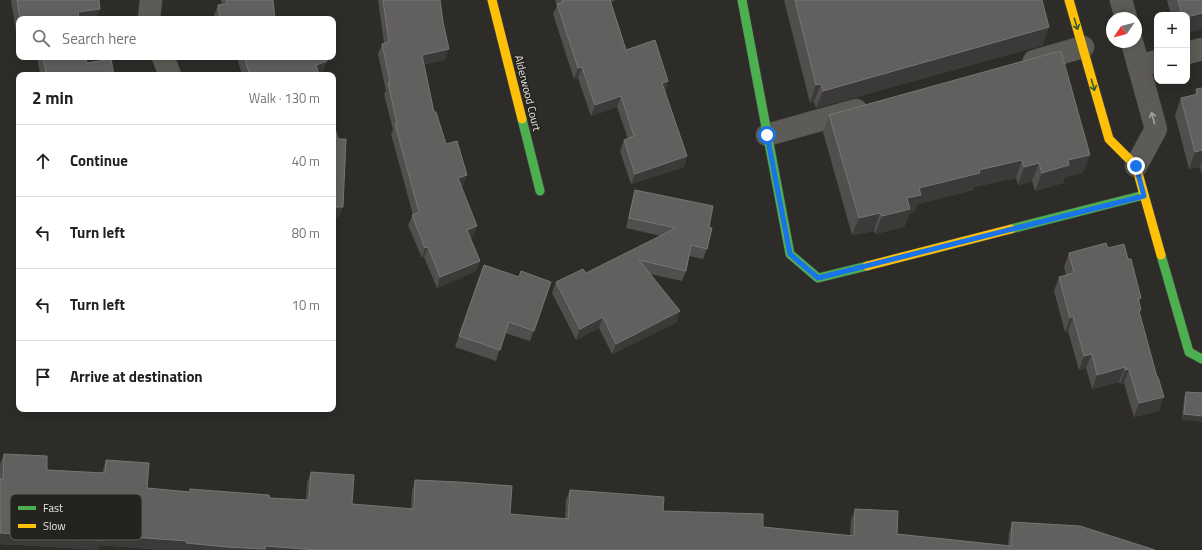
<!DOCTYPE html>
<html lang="en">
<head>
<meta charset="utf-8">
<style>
	:root { --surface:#fff; --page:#f6f6f6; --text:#202124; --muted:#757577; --line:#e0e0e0 }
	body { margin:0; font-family:"Titillium Web",sans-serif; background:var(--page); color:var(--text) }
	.controls { position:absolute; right:12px; top:12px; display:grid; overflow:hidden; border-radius:8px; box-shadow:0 2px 10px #0003 }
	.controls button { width:36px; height:36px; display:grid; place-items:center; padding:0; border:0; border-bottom:1px solid var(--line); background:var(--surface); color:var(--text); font:20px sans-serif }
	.compass { position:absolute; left:1106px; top:12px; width:36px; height:36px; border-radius:50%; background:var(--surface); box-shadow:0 2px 10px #0003; rotate:235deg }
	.stop { position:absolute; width:12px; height:12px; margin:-9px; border:3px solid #1a73e8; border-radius:50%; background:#fff }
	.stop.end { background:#1a73e8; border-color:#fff; box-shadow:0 1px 4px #0008 }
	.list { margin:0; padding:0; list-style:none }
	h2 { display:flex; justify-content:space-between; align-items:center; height:52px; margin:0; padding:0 16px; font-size:17px }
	h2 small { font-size:13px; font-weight:400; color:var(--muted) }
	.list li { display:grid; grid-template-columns:26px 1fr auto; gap:12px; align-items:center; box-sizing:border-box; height:72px; padding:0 16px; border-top:1px solid var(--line) }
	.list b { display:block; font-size:15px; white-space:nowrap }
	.list em { font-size:13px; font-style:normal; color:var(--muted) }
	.icon { flex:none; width:22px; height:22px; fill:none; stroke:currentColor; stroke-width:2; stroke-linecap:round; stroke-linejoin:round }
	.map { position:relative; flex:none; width:1202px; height:550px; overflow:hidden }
	.search { position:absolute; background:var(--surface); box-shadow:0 2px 10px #0003; left:16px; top:16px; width:320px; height:44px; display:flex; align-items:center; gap:10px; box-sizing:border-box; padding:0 14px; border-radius:8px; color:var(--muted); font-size:15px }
	.panel { position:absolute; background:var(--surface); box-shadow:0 2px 10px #0003; left:16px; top:72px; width:320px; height:340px; border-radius:8px }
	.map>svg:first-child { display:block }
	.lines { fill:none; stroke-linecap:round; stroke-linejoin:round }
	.street-casing { stroke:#4a4a48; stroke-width:23 }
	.fast-casing { stroke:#4a4a48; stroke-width:10 }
	.slow-casing { stroke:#4a4a48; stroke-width:10 }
	.street { stroke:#5d5b55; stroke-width:22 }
	.fast { stroke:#4caf50; stroke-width:9 }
	.slow { stroke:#ffc107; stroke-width:9 }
	.wall { fill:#514f4e }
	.shaded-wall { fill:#3c3a39 }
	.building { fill:#62605f; stroke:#777574 }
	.oneway { stroke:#345b32 }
	.oneway2 { stroke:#a3a29d }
	.route { stroke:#1a73e8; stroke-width:5 }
	.labels { text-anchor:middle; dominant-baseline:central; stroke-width:3; stroke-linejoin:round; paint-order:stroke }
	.street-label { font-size:11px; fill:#e9e8e5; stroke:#24231e }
	.key { fill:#24231e; stroke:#5f5e5a; stroke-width:1 }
	.key-label { font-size:11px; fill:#e9e8e5 }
</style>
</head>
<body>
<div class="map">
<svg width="1202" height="550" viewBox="0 0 1202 550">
	<rect width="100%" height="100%" fill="#2d2c29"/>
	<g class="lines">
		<defs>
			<g id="street">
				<polyline points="1121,0 1126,18"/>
				<polyline points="149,19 151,0"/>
				<polyline points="1132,42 1156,129 1136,166"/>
				<polyline points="1187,53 1202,49"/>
				<polyline points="163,57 170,75"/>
				<polyline points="1034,61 1083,47"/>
				<polyline points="1139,66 1157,61"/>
				<polyline points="767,135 856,110"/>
			</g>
			<g id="fast">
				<polyline points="742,0 790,254 818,278 867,266"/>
				<polyline points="522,119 540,191"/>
				<polyline points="1011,229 1144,195"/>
				<polyline points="1161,255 1189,352 1202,359"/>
			</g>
			<g id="slow">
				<polyline points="492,0 522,119"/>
				<polyline points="1069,0 1109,139 1136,166 1161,255"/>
				<polyline points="867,266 1011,229"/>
			</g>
		</defs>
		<use href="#street" class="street-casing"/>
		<use href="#fast" class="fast-casing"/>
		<use href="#slow" class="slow-casing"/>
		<use href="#street" class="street"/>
		<use href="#fast" class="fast"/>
		<use href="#slow" class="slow"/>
	</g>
	<g class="wall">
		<polygon points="11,0 99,0 96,19 19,19 19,39 17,39"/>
		<polygon points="221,0 273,0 275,19 215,19 214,15 218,5 222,4"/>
		<polygon points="378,0 440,0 445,60 424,64 434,112 446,144 463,186 461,186 473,236 471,237 476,271 437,288 424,257 422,258 408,225 413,215 391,134 393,130 384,94 386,91 378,54 382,44 384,43"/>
		<polygon points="555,0 616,0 611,2 626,50 668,81 665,91 687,156 684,167 631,184 620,151 624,140 628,139 617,107 591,116 578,78 574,79 553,14 557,6"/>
		<polygon points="784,0 1042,0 1043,45 816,108 814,102 810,103"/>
		<polygon points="1167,0 1202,0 1187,15 1171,15"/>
		<polygon points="37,57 86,57 87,63 114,75 31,75 31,74 40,73"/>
		<polygon points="237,57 326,57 323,72 319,73 319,75 242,75"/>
		<polygon points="1202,88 1202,175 1200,167 1189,169 1175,115 1181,98 1195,95 1196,89"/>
		<polygon points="829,115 1083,173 1065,177 1063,183 1035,191 1032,181 1018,185 1016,178 974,187 973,190 917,204 914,212 909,214 904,227 875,234 874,231 852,235 823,132"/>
		<polygon points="635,190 709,227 707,249 703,259 689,256 686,271 682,281 650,274 677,322 612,354 599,328 576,340 552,293 556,282 586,273 661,236 626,228 632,200"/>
		<polygon points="1108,248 1128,259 1141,298 1139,302 1140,315 1159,411 1134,417 1124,383 1120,384 1119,382 1092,389 1086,368 1079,370 1068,331 1065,332 1054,291 1059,277 1066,275 1064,267 1069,253"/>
		<polygon points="484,265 519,277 551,282 530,341 505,333 496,361 455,347"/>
		<polygon points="1186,392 1202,393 1182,420 1184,398"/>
		<polygon points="4,454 47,470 102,473 103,470 106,460 147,488 189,492 190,489 270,498 306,500 307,483 311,472 352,504 411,509 412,491 415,480 510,514 565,519 566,500 570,490 663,511 763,527 850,536 851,520 855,509 897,534 1008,546 1009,533 1012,522 1155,550 163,550 100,545 73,549 73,548 0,544 0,464"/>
	</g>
	<g class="shaded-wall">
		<polygon points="100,9 96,19 75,19 78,12"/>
		<polygon points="1202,13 1202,29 1187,33 1187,17"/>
		<polygon points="1049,27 1043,45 816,108 823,91"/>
		<polygon points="449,49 445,60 418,66 422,55"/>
		<polygon points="327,61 323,72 312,75 316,65"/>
		<polygon points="582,67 578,78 574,79 578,68"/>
		<polygon points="668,81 664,92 662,83"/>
		<polygon points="821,84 814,102 810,103 816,85"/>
		<polygon points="621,96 617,107 591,116 595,105"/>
		<polygon points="1202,150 1202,160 1200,167 1189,169 1195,152"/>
		<polygon points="1090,155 1083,173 1065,177 1063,183 1035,191 1042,173 1068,160"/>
		<polygon points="687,156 684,167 631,184 635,174"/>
		<polygon points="1022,160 1016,178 974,187 973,190 917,204 914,212 909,214 904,227 875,234 882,216 907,198 919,188 979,170"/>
		<polygon points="1039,163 1032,181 1018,185 1024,167"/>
		<polygon points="467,175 463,186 454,189 458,178"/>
		<polygon points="333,207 343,207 339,217 333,217"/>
		<polygon points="880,213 874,231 852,235 859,218"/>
		<polygon points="477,226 473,236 464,240 467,230"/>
		<polygon points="428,247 424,257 422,258 425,248"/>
		<polygon points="480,261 476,271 437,288 440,277"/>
		<polygon points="680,311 677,322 612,354 616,344"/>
		<polygon points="1073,316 1068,331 1065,332 1070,318"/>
		<polygon points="603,317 599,328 576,340 580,329"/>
		<polygon points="1092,354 1086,368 1079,370 1084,356"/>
		<polygon points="1125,367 1119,382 1092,389 1097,375"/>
		<polygon points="1129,369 1124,383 1120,384 1125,370"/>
		<polygon points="1164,397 1159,411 1134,417 1139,403"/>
		<polygon points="1184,414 1202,416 1202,422 1182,420"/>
		<polygon points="0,533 77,537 73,548 0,544"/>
		<polygon points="103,535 187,541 183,550 163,550 100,545 98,550 73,549 77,538"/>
		<polygon points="186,543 265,546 317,550 183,550"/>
	</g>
	<g class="building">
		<polygon points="17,0 99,0 100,9 78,12 79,19 20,19"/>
		<polygon points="226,0 273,0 275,19 220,19 218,5 227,4"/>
		<polygon points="383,0 440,0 443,22 449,49 422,55 434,112 436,112 446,144 457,141 467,175 458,178 477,226 467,230 480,261 440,277 428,247 425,248 412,215 419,212 395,124 397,123 388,83 390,82 382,44 389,42"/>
		<polygon points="562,0 610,0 626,50 655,40 668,81 662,83 687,156 635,174 624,140 634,136 621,96 595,105 582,67 578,68 557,4 563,2"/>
		<polygon points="795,0 1042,0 1049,27 823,91 821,84 816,85"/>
		<polygon points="1178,0 1202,0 1202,13 1187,17 1187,15 1182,15"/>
		<polygon points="1061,51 1090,155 1068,160 1069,165 1042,173 1039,163 1024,167 1022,160 979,170 980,173 919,188 921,195 907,198 910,209 882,216 880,213 859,218 829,115 1056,52 1056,53"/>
		<polygon points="43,57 86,57 87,63 111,59 114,75 31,75 31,74 46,72"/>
		<polygon points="244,57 326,57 327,61 316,65 319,75 250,75"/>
		<polygon points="1202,88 1202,150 1195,152 1181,98 1198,94 1196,89"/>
		<polygon points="333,121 338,139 346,139 343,207 333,207"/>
		<polygon points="635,190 713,206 709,227 712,228 707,249 691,245 686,271 639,260 680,311 616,344 603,317 580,329 556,282 583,269 586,273 676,228 629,218"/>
		<polygon points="1106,243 1108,248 1124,244 1128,259 1131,259 1141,298 1138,298 1141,310 1139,311 1157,377 1158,377 1164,397 1139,403 1129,369 1125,370 1125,367 1097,375 1092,354 1084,356 1073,316 1070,318 1059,277 1074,273 1069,253"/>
		<polygon points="484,265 519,277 521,271 551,282 534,331 509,322 500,350 459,336"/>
		<polygon points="1186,392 1202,393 1202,416 1184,414"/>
		<polygon points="4,454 47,456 47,470 105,473 106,460 149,463 147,488 190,492 190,489 269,495 270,498 309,500 311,472 354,475 352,504 414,509 415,480 459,482 512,486 510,514 568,519 570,490 664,497 663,511 763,514 763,527 854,536 855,509 898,511 897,534 1011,546 1012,522 1080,526 1155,550 317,550 265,546 265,549 227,547 186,543 187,541 103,535 102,540 77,538 77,537 0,533 1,522 0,522 0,479 3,479"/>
	</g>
	<defs><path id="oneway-shaft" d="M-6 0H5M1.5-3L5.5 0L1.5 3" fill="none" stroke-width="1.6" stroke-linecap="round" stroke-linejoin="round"/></defs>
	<g class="oneway">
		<use href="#oneway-shaft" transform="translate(1076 24) rotate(73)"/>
		<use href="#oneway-shaft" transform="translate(1093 85) rotate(74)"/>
	</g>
	<use class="oneway2" href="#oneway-shaft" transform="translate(1153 118) rotate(-105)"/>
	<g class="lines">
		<polyline class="route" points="767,135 790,254 818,278 1144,196 1136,166"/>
	</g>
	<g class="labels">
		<g class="street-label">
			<text transform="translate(528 93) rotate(76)">Alderwood Court</text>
		</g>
	</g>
	<rect x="10" y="494" width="132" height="46" rx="6" class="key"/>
	<rect x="18" y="506" width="18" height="4" fill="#4caf50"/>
	<rect x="18" y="524" width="18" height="4" fill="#ffc107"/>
	<g class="key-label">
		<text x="43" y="512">Fast</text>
		<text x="43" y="530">Slow</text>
	</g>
</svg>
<div class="controls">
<button>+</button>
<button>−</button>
</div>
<svg class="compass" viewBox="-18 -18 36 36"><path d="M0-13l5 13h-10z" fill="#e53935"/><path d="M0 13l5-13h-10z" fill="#757577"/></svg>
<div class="stop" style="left:767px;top:135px"></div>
<div class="stop end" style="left:1136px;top:166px"></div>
<div class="search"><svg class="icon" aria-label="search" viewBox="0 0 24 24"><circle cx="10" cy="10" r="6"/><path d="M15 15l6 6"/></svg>Search here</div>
<section class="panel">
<h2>2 min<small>Walk · 130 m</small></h2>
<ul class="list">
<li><svg class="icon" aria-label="ahead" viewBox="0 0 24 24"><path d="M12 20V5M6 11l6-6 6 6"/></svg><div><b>Continue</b></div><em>40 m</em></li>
<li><svg class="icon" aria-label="left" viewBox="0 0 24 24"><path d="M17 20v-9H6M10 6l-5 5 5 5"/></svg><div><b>Turn left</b></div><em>80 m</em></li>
<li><svg class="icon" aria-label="left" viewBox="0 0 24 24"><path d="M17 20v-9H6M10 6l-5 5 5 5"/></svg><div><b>Turn left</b></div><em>10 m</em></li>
<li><svg class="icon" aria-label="arrive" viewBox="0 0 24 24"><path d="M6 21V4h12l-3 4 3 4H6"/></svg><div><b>Arrive at destination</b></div></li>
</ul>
</section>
</div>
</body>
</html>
